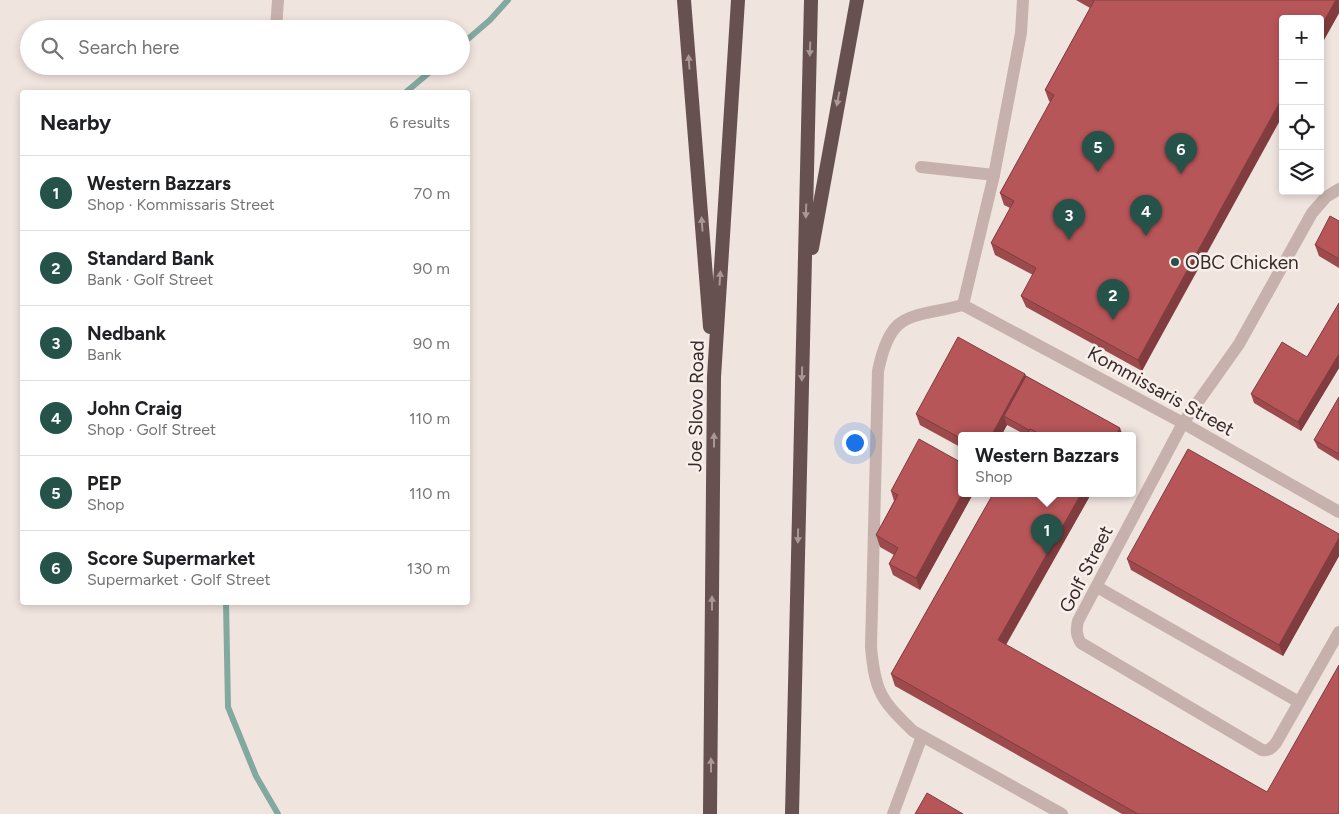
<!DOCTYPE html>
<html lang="en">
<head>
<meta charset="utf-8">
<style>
	:root { --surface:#fff; --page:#f6f6f6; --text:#202124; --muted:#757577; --line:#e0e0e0; --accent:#255249 }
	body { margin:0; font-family:Figtree,sans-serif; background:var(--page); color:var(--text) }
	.controls { position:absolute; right:15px; top:15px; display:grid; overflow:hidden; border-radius:5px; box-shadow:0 2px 8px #0003 }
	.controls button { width:45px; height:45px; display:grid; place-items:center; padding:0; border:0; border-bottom:1px solid var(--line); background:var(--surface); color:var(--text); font:25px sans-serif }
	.you { position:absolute; left:854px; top:442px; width:18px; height:18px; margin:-12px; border:4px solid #fff; border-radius:50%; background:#1a73e8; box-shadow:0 0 0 8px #1a73e833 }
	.badge { display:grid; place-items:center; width:32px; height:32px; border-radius:50%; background:var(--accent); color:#fff; font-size:16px; font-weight:700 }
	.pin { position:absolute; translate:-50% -41px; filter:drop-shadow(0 1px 2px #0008) }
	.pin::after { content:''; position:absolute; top:26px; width:18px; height:15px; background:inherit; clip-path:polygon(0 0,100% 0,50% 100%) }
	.popup { position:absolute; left:958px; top:432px; width:178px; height:65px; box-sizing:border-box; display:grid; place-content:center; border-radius:5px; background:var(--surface); filter:drop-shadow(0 1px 4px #0005); font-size:16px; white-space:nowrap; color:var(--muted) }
	.popup b { font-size:19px; color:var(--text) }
	.popup::after { content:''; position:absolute; left:50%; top:100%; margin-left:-10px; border:10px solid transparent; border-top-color:var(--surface) }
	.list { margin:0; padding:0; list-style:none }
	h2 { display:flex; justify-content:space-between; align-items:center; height:65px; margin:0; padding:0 20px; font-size:21px }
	h2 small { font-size:16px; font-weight:400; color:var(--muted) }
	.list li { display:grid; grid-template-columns:32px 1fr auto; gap:15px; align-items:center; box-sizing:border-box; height:75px; padding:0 20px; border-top:1px solid var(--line) }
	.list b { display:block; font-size:19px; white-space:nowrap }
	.list p { margin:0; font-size:16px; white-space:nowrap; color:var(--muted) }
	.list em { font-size:16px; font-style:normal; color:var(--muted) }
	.icon { flex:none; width:28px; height:28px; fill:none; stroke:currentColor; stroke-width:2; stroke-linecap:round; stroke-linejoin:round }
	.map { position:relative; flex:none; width:1339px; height:814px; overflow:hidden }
	.search { position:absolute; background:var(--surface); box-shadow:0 2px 8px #0003; left:20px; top:20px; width:450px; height:55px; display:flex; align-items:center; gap:12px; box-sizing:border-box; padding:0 18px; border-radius:28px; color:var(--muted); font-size:19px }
	.panel { position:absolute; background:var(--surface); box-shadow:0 2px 8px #0003; left:20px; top:90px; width:450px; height:515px; border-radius:5px }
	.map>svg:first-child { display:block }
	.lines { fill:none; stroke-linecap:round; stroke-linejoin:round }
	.stream { stroke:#82a9a0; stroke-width:6 }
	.service { stroke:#c7b1ad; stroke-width:12 }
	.minor { stroke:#c7b1ad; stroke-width:12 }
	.trunk { stroke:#665150; stroke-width:14 }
	.wall { fill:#9d4a4d }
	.shaded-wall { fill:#803c3e }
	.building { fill:#b75659; stroke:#803c3e }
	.oneway { fill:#a89896 }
	.poi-dot { fill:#255249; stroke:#f8efeb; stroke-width:2 }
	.labels { text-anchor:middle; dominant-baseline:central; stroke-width:5; stroke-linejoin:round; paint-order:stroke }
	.poi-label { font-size:19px; fill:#362b2a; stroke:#f8efeb; text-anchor:start }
	.street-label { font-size:19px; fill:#362b2a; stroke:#f8efeb }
</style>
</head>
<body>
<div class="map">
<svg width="1339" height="814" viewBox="0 0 1339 814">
	<rect width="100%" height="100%" fill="#f0e4df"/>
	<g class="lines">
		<g class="stream">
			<polyline points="461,45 490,20 508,0"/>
			<polyline points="406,92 437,66"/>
			<polyline points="226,602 228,707 256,776 278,814"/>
		</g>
		<g class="service">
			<polyline points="921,167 994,175"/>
			<path d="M963,305L1183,423L1078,621C1076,630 1076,635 1081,643L1262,750C1269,751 1272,748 1276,743L1339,632"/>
			<path d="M963,305C909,319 891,309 878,371L871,647C875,692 881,700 913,731L1062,814"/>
			<polyline points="963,305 994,175 1021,33 1023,0"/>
			<polyline points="1097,587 1299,702"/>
			<polyline points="893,814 922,736"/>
		</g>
		<g class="minor">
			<polyline points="276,29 278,0"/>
			<polyline points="1339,189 1326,197 1312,213 1239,344 1183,423 1339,512"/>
		</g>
		<g class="trunk">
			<polyline points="684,0 710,327"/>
			<polyline points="812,248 857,0"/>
			<polyline points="710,814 714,377 738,0"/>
			<polyline points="792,814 811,0"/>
		</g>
	</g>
	<g class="wall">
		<polygon points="1076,0 1339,0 1339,13 1320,47 1320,19 1142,371 1026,307 1021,296 1033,275 995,255 991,243 1010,208 1004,205 1000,193 1051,102 1049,101 1045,90 1090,8"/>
		<polygon points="1339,221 1339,268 1319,256 1315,245"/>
		<polygon points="1339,303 1339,368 1301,431 1254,403 1251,394 1307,357"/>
		<polygon points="1025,374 1026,376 1120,428 1026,435 1007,425 1001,436 962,436 962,448 920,425 916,414"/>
		<polygon points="1339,397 1339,461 1318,448 1314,440"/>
		<polygon points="891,491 973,494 920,590 893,575 889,564 894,555 880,547 876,535 894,501"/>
		<polygon points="993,494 1091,494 1006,645 1267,792 1339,814 1122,814 895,686 891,674"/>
		<polygon points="1339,534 1339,556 1283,656 1131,570 1127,559"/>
	</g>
	<g class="shaded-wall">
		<polygon points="1336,0 1339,0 1339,13 1320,47 1320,28"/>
		<polygon points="1283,96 1283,115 1142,371 1138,360"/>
		<polygon points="1339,354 1339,368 1301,431 1298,422"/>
		<polygon points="1025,374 1029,385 1004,416 1007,425 1001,436 991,436"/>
		<polygon points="1120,428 1123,436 1115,436"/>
		<polygon points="962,494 973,494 920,590 916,578"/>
		<polygon points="1081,494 1091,494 1002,651 998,640"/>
		<polygon points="1339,538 1339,556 1283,656 1279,645"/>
	</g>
	<g class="building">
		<polygon points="1092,0 1336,0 1320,28 1320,19 1283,19 1283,96 1138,360 1021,296 1036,268 991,243 1014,201 1000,193 1054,95 1045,90 1094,1"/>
		<polygon points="1330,216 1339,221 1339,259 1315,245"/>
		<polygon points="1339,303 1339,354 1298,422 1251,394 1282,342 1307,357"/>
		<polygon points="958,337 1025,374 991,436 962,436 962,439 916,414"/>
		<polygon points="1026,376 1120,428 1115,436 1043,436 1030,429 1029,430 1004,416"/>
		<polygon points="1339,397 1339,454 1314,440"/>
		<polygon points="1030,429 1043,436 1026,436"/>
		<polygon points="919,439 962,463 962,494 916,578 889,564 898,548 876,535 898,495 891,491"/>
		<polygon points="1188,449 1339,534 1339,538 1279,645 1127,559"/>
		<polygon points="993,494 1081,494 998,640 1267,792 1339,665 1339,814 1138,814 891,674"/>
		<polygon points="927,793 963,814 915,814"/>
	</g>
	<defs><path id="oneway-solid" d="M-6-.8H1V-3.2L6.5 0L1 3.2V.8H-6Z" transform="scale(1.25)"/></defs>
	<g class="oneway">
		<use href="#oneway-solid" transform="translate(810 49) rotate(92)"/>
		<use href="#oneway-solid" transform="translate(689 62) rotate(-94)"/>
		<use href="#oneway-solid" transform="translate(838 99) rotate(101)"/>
		<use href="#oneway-solid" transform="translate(806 211) rotate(92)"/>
		<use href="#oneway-solid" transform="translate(702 224) rotate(-94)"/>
		<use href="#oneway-solid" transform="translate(720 278) rotate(-86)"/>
		<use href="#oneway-solid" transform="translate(802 374) rotate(91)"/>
		<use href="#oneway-solid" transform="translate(714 440) rotate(-90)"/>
		<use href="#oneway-solid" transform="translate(798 536) rotate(91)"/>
		<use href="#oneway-solid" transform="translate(712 603) rotate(-90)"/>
		<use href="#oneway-solid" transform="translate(711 765) rotate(-90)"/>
	</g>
	<circle class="poi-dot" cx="1175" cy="262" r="5"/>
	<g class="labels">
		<g class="poi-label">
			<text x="1185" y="262">OBC Chicken</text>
		</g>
		<g class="street-label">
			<text transform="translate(1161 391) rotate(29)">Kommissaris Street</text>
			<text transform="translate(696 406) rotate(-89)">Joe Slovo Road</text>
			<text transform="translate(1086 569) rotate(-63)">Golf Street</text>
		</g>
	</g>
</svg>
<div class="controls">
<button>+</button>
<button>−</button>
<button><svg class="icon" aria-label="locate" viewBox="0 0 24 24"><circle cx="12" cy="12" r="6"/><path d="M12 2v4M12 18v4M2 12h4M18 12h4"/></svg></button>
<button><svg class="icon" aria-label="layers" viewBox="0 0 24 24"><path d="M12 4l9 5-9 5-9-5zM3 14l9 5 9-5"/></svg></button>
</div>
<div class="you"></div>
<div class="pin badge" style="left:1047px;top:555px">1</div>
<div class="popup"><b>Western Bazzars</b>Shop</div>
<div class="pin badge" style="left:1113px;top:320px">2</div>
<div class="pin badge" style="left:1069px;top:240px">3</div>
<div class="pin badge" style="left:1146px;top:236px">4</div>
<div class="pin badge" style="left:1098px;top:172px">5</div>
<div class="pin badge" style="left:1181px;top:174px">6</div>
<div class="search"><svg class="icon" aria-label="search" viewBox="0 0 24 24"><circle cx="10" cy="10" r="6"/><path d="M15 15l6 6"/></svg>Search here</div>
<section class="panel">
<h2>Nearby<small>6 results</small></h2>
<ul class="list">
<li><span class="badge">1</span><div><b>Western Bazzars</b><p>Shop · Kommissaris Street</p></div><em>70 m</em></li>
<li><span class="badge">2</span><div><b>Standard Bank</b><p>Bank · Golf Street</p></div><em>90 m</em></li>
<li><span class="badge">3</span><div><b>Nedbank</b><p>Bank</p></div><em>90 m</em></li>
<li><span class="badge">4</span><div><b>John Craig</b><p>Shop · Golf Street</p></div><em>110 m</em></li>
<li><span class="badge">5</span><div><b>PEP</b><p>Shop</p></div><em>110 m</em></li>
<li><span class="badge">6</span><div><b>Score Supermarket</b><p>Supermarket · Golf Street</p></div><em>130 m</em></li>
</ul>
</section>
</div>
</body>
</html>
